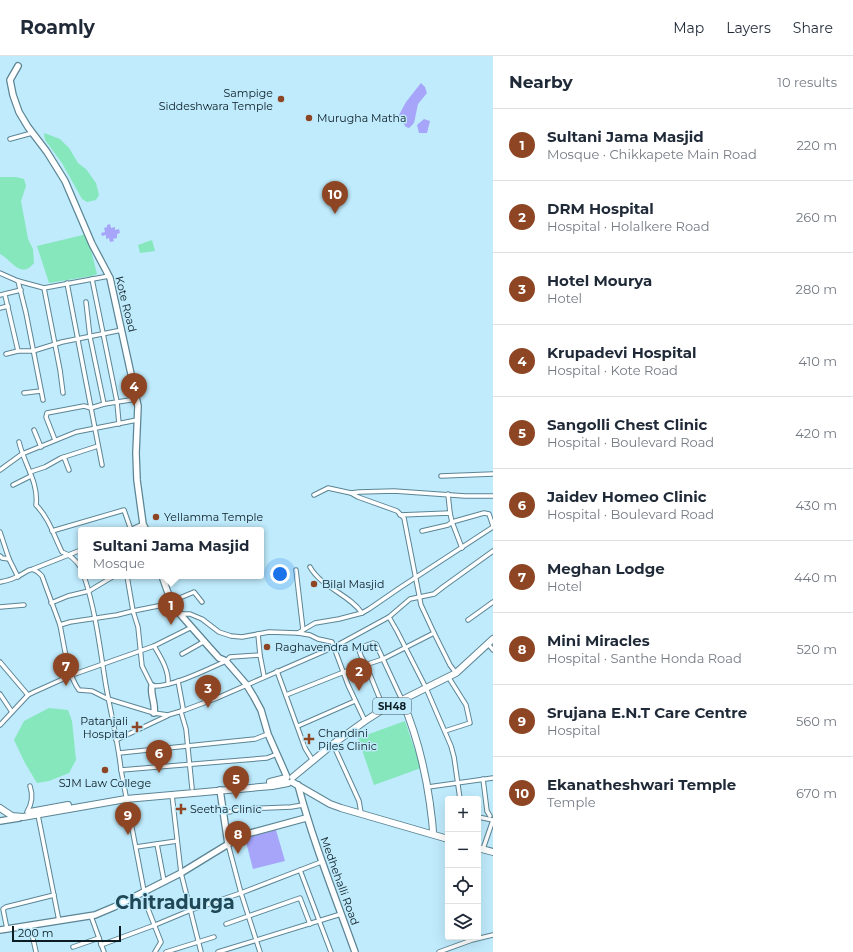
<!DOCTYPE html>
<html lang="en">
<head>
<meta charset="utf-8">
<style>
	:root { --surface:#fff; --page:#f6f6f7; --text:#1f2937; --muted:#747a83; --line:#e0e1e3; --accent:#8d4524 }
	body { margin:0; font-family:Montserrat,sans-serif; background:var(--page); color:var(--text) }
	.controls { position:absolute; right:12px; bottom:12px; display:grid; overflow:hidden; border-radius:4px; box-shadow:0 4px 16px #0002 }
	.controls button { width:36px; height:36px; display:grid; place-items:center; padding:0; border:0; border-bottom:1px solid var(--line); background:var(--surface); color:var(--text); font:20px sans-serif }
	.scale { position:absolute; left:12px; bottom:10px; width:109px; box-sizing:border-box; padding-left:4px; border:2px solid #0c1c23; border-top:0; font-size:11px; line-height:14px; white-space:nowrap; color:#0c1c23; -webkit-text-stroke:3px #bfebfc; paint-order:stroke }
	.you { position:absolute; left:280px; top:518px; width:14px; height:14px; margin:-10px; border:3px solid #fff; border-radius:50%; background:#1a73e8; box-shadow:0 0 0 6px #1a73e833 }
	.badge { display:grid; place-items:center; width:26px; height:26px; border-radius:50%; background:var(--accent); color:#fff; font-size:13px; font-weight:700 }
	.pin { position:absolute; translate:-50% -33px; filter:drop-shadow(0 1px 2px #0008) }
	.pin::after { content:''; position:absolute; top:21px; width:14px; height:12px; background:inherit; clip-path:polygon(0 0,100% 0,50% 100%) }
	.popup { position:absolute; left:78px; top:471px; width:186px; height:52px; box-sizing:border-box; display:grid; place-content:center; border-radius:4px; background:var(--surface); filter:drop-shadow(0 1px 3px #0005); font-size:13px; white-space:nowrap; color:var(--muted) }
	.popup b { font-size:15px; color:var(--text) }
	.popup::after { content:''; position:absolute; left:50%; top:100%; margin-left:-8px; border:8px solid transparent; border-top-color:var(--surface) }
	.list { margin:0; padding:0; list-style:none }
	h2 { display:flex; justify-content:space-between; align-items:center; height:52px; margin:0; padding:0 16px; font-size:17px }
	h2 small { font-size:13px; font-weight:400; color:var(--muted) }
	.list li { display:grid; grid-template-columns:26px 1fr auto; gap:12px; align-items:center; box-sizing:border-box; height:72px; padding:0 16px; border-top:1px solid var(--line) }
	.list b { display:block; font-size:15px; white-space:nowrap }
	.list p { margin:0; font-size:13px; white-space:nowrap; color:var(--muted) }
	.list em { font-size:13px; font-style:normal; color:var(--muted) }
	.icon { flex:none; width:22px; height:22px; fill:none; stroke:currentColor; stroke-width:2; stroke-linecap:round; stroke-linejoin:round }
	.map { position:relative; flex:none; width:493px; height:896px; overflow:hidden }
	header { display:flex; align-items:center; gap:24px; box-sizing:border-box; height:56px; padding:0 20px; background:var(--surface); border-bottom:1px solid var(--line) }
	header strong { font-size:19px }
	nav { display:flex; gap:22px; margin-inline-start:auto; font-size:14px }
	main { display:flex }
	aside { flex:1; background:var(--surface) }
	.map>svg:first-child { display:block }
	.green { fill:#85e7bb }
	.water { fill:#a6a5fa }
	.lines { fill:none; stroke-linecap:round; stroke-linejoin:round }
	.street-casing { stroke:#5c8594; stroke-width:5.5 }
	.secondary-casing { stroke:#5c8594; stroke-width:8 }
	.primary-casing { stroke:#5c8594; stroke-width:8 }
	.street { stroke:#fff; stroke-width:3.5 }
	.secondary { stroke:#fff; stroke-width:5.5 }
	.primary { stroke:#fff; stroke-width:6 }
	.poi-dot { fill:#8d4524; stroke:#bfebfc; stroke-width:1.5 }
	.labels { text-anchor:middle; dominant-baseline:central; stroke-width:3; stroke-linejoin:round; paint-order:stroke }
	.shield { fill:#bfebfc; stroke:#425a64; stroke-width:1 }
	.shield-label { font-size:10px; font-weight:bold; fill:#0c1c23 }
	.poi-label { font-size:11px; fill:#0c1c23; stroke:#bfebfc; text-anchor:start }
	.street-label { font-size:11px; fill:#0c1c23; stroke:#bfebfc }
	.town-label { font-size:19px; font-weight:bold; fill:#1f4755; stroke:#bfebfc }
</style>
</head>
<body>
<header>
<strong>Roamly</strong>
<nav><a>Map</a><a>Layers</a><a>Share</a></nav>
</header>
<main>
<div class="map">
<svg width="493" height="896" viewBox="0 0 493 896">
	<rect width="100%" height="100%" fill="#bfebfc"/>
	<g class="green">
		<polygon points="44,77 60,83 69,92 78,107 86,113 96,127 99,139 96,144 87,146 82,143 62,107 45,84"/>
		<path d="M0,121H16L24,123L26,130L21,145L28,183L33,193L34,207C20,224 11,203 0,198Z"/>
		<polygon points="87,178 97,218 92,220 49,227 37,190"/>
		<polygon points="152,184 155,195 140,197 138,189"/>
		<polygon points="49,652 68,654 72,665 76,704 69,717 49,725 37,727 25,707 14,684 24,665"/>
		<polygon points="405,665 421,712 374,729 358,682"/>
	</g>
	<g class="water">
		<polygon points="421,27 425,31 427,37 418,48 414,67 409,72 406,71 400,63 399,59 406,46"/>
		<polygon points="424,63 430,65 427,77 419,77 417,69"/>
		<polygon points="110,168 111,172 115,171 115,174 119,173 120,177 117,178 117,182 113,183 114,185 110,186 109,182 106,183 106,179 102,180 101,177 105,176 104,172 107,171 107,169"/>
		<polygon points="276,774 285,805 253,813 245,782"/>
	</g>
	<g class="lines">
		<defs>
			<g id="street">
				<polyline points="10,83 32,77"/>
				<polyline points="0,217 18,225 44,232 109,220"/>
				<polyline points="92,223 117,346 119,368"/>
				<polyline points="18,225 26,257 43,344"/>
				<polyline points="67,227 102,409"/>
				<polyline points="44,232 60,314 63,337"/>
				<polyline points="0,239 21,234"/>
				<polyline points="5,239 18,295"/>
				<polyline points="86,246 90,281 104,348"/>
				<polyline points="0,252 8,250"/>
				<polyline points="6,298 18,295 33,295 62,286 122,274"/>
				<polyline points="24,337 41,335"/>
				<polyline points="34,374 41,391"/>
				<polyline points="55,384 46,361 47,357 84,350 91,352 104,348 137,343"/>
				<path d="M19,386C24,408 39,427 36,449C49,462 54,480 62,496C71,499 76,504 81,512"/>
				<polyline points="64,401 69,414"/>
				<polyline points="0,414 22,398 76,376 137,364"/>
				<polyline points="30,416 45,411 61,402 98,390"/>
				<polyline points="441,420 493,418"/>
				<polyline points="13,429 31,420"/>
				<polyline points="448,438 450,457"/>
				<polyline points="314,439 328,432 351,437 359,436 394,435 465,440 493,440"/>
				<polyline points="400,459 450,457 452,466 448,469 422,475"/>
				<polyline points="130,474 143,468"/>
				<polyline points="52,475 124,454 131,474"/>
				<polyline points="0,476 9,503 18,521"/>
				<polyline points="462,492 452,466 484,457 489,458 493,470"/>
				<polyline points="0,500 2,502 9,503"/>
				<path d="M310,511C322,532 349,538 362,557"/>
				<polyline points="33,513 81,494"/>
				<polyline points="296,514 303,574"/>
				<path d="M84,520C96,556 100,593 106,630C111,658 118,686 121,714L144,835L148,853L161,886L155,896"/>
				<polyline points="127,520 133,555 163,549 194,536 202,546"/>
				<path d="M0,526C5,525 11,524 16,521C28,517 30,507 42,520L60,569L70,566L117,559L133,555L138,571L142,610L152,630C172,631 206,614 226,605L230,601L260,599"/>
				<polyline points="51,547 68,540 89,535 114,520"/>
				<polyline points="0,551 24,549"/>
				<polyline points="180,558 190,558 202,563 219,576 231,580 242,581 269,576 298,577 310,579 318,583 332,586 348,629 365,665"/>
				<polyline points="468,564 493,546"/>
				<path d="M60,569C64,588 67,618 79,634L92,635L108,643L154,657L168,659L185,654L217,642L334,591L389,561"/>
				<polyline points="298,577 315,567 339,563 362,557 369,553 401,531 493,471"/>
				<polyline points="434,577 450,609 456,617"/>
				<polyline points="258,578 260,599 264,620"/>
				<polyline points="488,588 493,594"/>
				<path d="M154,590C161,602 169,614 168,628"/>
				<polyline points="182,598 205,585"/>
				<polyline points="0,606 28,639"/>
				<polyline points="277,615 305,692 313,705"/>
				<polyline points="178,625 183,652 181,656 186,673 192,732"/>
				<polyline points="0,638 12,656"/>
				<polyline points="286,639 344,616 383,603 434,577 421,549 404,462 397,455 358,441 351,437"/>
				<polyline points="384,653 366,609 361,600 359,594 362,591 373,587 376,588 402,644"/>
				<polyline points="0,669 28,639 34,636 72,619 154,590 192,571"/>
				<polyline points="298,670 355,645"/>
				<polyline points="445,675 470,667 466,649 449,622"/>
				<polyline points="116,684 167,660"/>
				<polyline points="333,688 359,745 361,757"/>
				<polyline points="119,697 255,683 268,678"/>
				<polyline points="121,714 267,702 277,698"/>
				<polyline points="483,723 487,755 490,760"/>
				<polyline points="428,731 493,722"/>
				<polyline points="172,739 181,817 201,896"/>
				<polyline points="460,743 454,701 451,690 426,632 397,575 389,561 410,543 434,538 443,531 493,495"/>
				<path d="M27,756C32,748 33,739 30,730"/>
				<polyline points="223,757 244,753 291,751 303,749"/>
				<polyline points="38,759 59,865"/>
				<polyline points="478,761 493,764"/>
				<polyline points="157,788 164,825"/>
				<polyline points="228,788 241,837 260,896"/>
				<polyline points="136,791 177,785"/>
				<polyline points="483,793 493,764"/>
				<polyline points="300,814 331,896"/>
				<polyline points="91,860 104,896"/>
				<polyline points="226,868 300,842 310,868"/>
				<polyline points="30,869 36,896"/>
				<polyline points="7,873 3,853 6,851 54,839"/>
				<polyline points="101,889 155,869 191,854 241,837 321,806"/>
				<polyline points="73,891 99,882"/>
				<polyline points="166,896 214,881"/>
				<polyline points="218,896 341,858"/>
				<polyline points="439,896 472,884 493,879"/>
			</g>
			<g id="secondary">
				<polyline points="18,10 10,24 13,39 19,56 28,71 47,96 65,125 92,188 110,222 138,350 136,397 137,424 143,468 146,474"/>
				<polyline points="162,520 168,537 180,558 210,592 219,602 226,605 246,628 254,641 261,654 268,678 287,721"/>
				<path d="M152,630C150,639 156,648 154,657"/>
				<path d="M298,729C313,786 335,840 355,896"/>
				<polyline points="220,734 228,788"/>
				<polyline points="0,765 19,762"/>
				<polyline points="0,874 95,859 114,851 181,817 243,779 306,762"/>
			</g>
			<g id="primary">
				<path d="M402,644C416,677 425,712 430,748C431,758 433,768 433,778"/>
				<polyline points="293,721 333,688 365,665 382,654 456,617 493,583"/>
				<polyline points="270,726 286,722"/>
				<polyline points="292,726 330,748 341,752 448,783"/>
				<polyline points="0,752 12,760 23,761 126,743 272,730 288,727"/>
				<polyline points="30,756 68,749"/>
				<polyline points="478,792 493,796"/>
			</g>
		</defs>
		<use href="#street" class="street-casing"/>
		<use href="#secondary" class="secondary-casing"/>
		<use href="#primary" class="primary-casing"/>
		<use href="#street" class="street"/>
		<use href="#secondary" class="secondary"/>
		<use href="#primary" class="primary"/>
	</g>
	<g class="poi-dot">
		<circle cx="281" cy="43" r="4"/>
		<circle cx="309" cy="62" r="4"/>
		<circle cx="156" cy="461" r="4"/>
		<circle cx="314" cy="528" r="4"/>
		<circle cx="267" cy="591" r="4"/>
		<path d="M135 665h4v4h4v4h-4v4h-4v-4h-4v-4h4z"/>
		<path d="M307 677h4v4h4v4h-4v4h-4v-4h-4v-4h4z"/>
		<circle cx="105" cy="714" r="4"/>
		<path d="M179 747h4v4h4v4h-4v4h-4v-4h-4v-4h4z"/>
	</g>
	<g class="labels">
		<rect class="shield" x="373" y="642" width="38" height="16" rx="3"/>
		<g class="shield-label">
			<text x="392" y="650">SH48</text>
		</g>
		<g class="poi-label">
			<text x="273" y="37" text-anchor="end">Sampige<tspan x="273" dy="13">Siddeshwara Temple</tspan></text>
			<text x="317" y="62">Murugha Matha</text>
			<text x="164" y="461">Yellamma Temple</text>
			<text x="322" y="528">Bilal Masjid</text>
			<text x="275" y="591">Raghavendra Mutt</text>
			<text x="128" y="665" text-anchor="end">Patanjali<tspan x="128" dy="13">Hospital</tspan></text>
			<text x="318" y="677">Chandini<tspan x="318" dy="13">Piles Clinic</tspan></text>
			<text x="105" y="727" text-anchor="middle">SJM Law College</text>
			<text x="190" y="753">Seetha Clinic</text>
		</g>
		<g class="street-label">
			<text transform="translate(126 248) rotate(76)">Kote Road</text>
			<text transform="translate(340 825) rotate(70)">Medhehalli Road</text>
		</g>
		<g class="town-label">
			<text x="175" y="846">Chitradurga</text>
		</g>
	</g>
</svg>
<div class="controls">
<button>+</button>
<button>−</button>
<button><svg class="icon" aria-label="locate" viewBox="0 0 24 24"><circle cx="12" cy="12" r="6"/><path d="M12 2v4M12 18v4M2 12h4M18 12h4"/></svg></button>
<button><svg class="icon" aria-label="layers" viewBox="0 0 24 24"><path d="M12 4l9 5-9 5-9-5zM3 14l9 5 9-5"/></svg></button>
</div>
<div class="scale">200 m</div>
<div class="you"></div>
<div class="pin badge" style="left:171px;top:569px">1</div>
<div class="popup"><b>Sultani Jama Masjid</b>Mosque</div>
<div class="pin badge" style="left:359px;top:635px">2</div>
<div class="pin badge" style="left:208px;top:652px">3</div>
<div class="pin badge" style="left:134px;top:350px">4</div>
<div class="pin badge" style="left:236px;top:743px">5</div>
<div class="pin badge" style="left:159px;top:717px">6</div>
<div class="pin badge" style="left:66px;top:630px">7</div>
<div class="pin badge" style="left:238px;top:798px">8</div>
<div class="pin badge" style="left:128px;top:779px">9</div>
<div class="pin badge" style="left:335px;top:158px">10</div>
</div>
<aside>
<h2>Nearby<small>10 results</small></h2>
<ul class="list">
<li><span class="badge">1</span><div><b>Sultani Jama Masjid</b><p>Mosque · Chikkapete Main Road</p></div><em>220 m</em></li>
<li><span class="badge">2</span><div><b>DRM Hospital</b><p>Hospital · Holalkere Road</p></div><em>260 m</em></li>
<li><span class="badge">3</span><div><b>Hotel Mourya</b><p>Hotel</p></div><em>280 m</em></li>
<li><span class="badge">4</span><div><b>Krupadevi Hospital</b><p>Hospital · Kote Road</p></div><em>410 m</em></li>
<li><span class="badge">5</span><div><b>Sangolli Chest Clinic</b><p>Hospital · Boulevard Road</p></div><em>420 m</em></li>
<li><span class="badge">6</span><div><b>Jaidev Homeo Clinic</b><p>Hospital · Boulevard Road</p></div><em>430 m</em></li>
<li><span class="badge">7</span><div><b>Meghan Lodge</b><p>Hotel</p></div><em>440 m</em></li>
<li><span class="badge">8</span><div><b>Mini Miracles</b><p>Hospital · Santhe Honda Road</p></div><em>520 m</em></li>
<li><span class="badge">9</span><div><b>Srujana E.N.T Care Centre</b><p>Hospital</p></div><em>560 m</em></li>
<li><span class="badge">10</span><div><b>Ekanatheshwari Temple</b><p>Temple</p></div><em>670 m</em></li>
</ul>
</aside>
</main>
</body>
</html>
